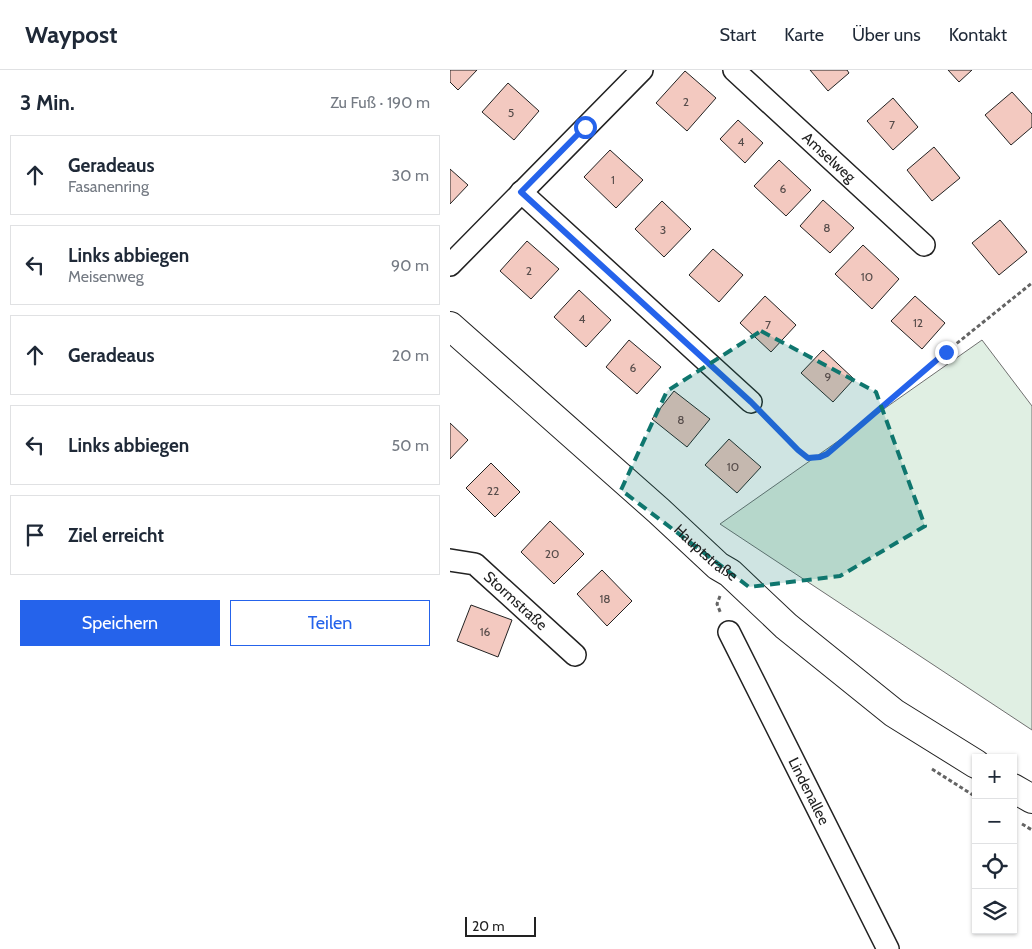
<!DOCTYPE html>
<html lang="de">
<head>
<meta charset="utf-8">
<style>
	:root { --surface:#fff; --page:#f6f6f7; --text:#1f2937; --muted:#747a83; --line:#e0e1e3; --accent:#2563eb }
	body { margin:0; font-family:Cabin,sans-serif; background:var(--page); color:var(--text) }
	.controls { position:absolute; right:15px; bottom:15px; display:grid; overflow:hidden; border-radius:0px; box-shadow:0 1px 4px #0004 }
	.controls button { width:45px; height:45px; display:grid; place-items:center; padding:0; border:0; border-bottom:1px solid var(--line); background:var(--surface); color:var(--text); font:25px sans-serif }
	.scale { position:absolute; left:15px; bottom:12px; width:71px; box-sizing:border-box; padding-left:5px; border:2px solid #222; border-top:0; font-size:14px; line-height:18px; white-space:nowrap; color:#222; -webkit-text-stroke:4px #fff; paint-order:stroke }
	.stop { position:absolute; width:15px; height:15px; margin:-11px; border:4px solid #2563eb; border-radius:50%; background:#fff }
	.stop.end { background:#2563eb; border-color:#fff; box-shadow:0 1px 5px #0008 }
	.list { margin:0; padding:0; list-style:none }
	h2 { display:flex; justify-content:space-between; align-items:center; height:65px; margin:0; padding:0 20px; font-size:21px }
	h2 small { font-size:16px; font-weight:400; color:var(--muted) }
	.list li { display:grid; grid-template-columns:32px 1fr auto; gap:15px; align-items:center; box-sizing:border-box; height:80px; margin:0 10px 10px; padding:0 10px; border:1px solid var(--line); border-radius:0px }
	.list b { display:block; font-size:19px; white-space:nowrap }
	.list p { margin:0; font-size:16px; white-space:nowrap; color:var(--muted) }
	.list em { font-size:16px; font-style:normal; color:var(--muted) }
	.actions { display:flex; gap:10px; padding:15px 20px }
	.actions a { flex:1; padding:11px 0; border:1px solid var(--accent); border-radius:0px; text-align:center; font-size:18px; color:var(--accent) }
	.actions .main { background:var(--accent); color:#fff }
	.icon { flex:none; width:28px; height:28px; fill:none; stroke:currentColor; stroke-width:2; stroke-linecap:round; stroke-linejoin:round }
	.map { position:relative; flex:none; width:582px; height:879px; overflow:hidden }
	header { display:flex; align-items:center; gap:30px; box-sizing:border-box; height:70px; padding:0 25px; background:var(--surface); border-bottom:1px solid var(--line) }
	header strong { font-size:24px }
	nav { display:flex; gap:28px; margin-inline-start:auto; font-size:18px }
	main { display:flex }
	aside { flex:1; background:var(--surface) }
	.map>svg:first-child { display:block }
	.green { fill:#e0efe3; stroke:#6f6f6f }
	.building { fill:#f3c9c0; stroke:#222 }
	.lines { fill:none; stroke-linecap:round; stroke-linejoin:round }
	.street-casing { stroke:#222; stroke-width:24 }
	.secondary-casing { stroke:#222; stroke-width:30 }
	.path { stroke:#646464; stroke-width:3; stroke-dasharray:4 2.5; stroke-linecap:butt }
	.street { stroke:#fff; stroke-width:21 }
	.secondary { stroke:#fff; stroke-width:28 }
	.route { stroke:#2563eb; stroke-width:6 }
	.marked { fill:#0f766e; fill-opacity:0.2; stroke:#0f766e; stroke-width:4; stroke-dasharray:10 6; stroke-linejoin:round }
	.labels { text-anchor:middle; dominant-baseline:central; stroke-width:4; stroke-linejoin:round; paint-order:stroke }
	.number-label { font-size:12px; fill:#564c4a }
	.street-label { font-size:15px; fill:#222; stroke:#fff }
</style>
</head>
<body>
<header>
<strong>Waypost</strong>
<nav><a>Start</a><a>Karte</a><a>Über uns</a><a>Kontakt</a></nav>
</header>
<main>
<aside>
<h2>3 Min.<small>Zu Fuß · 190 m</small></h2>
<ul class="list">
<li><svg class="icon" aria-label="ahead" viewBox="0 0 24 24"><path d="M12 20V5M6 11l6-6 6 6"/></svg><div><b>Geradeaus</b><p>Fasanenring</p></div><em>30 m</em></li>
<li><svg class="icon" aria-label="left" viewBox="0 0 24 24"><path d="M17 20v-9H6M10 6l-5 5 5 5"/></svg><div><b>Links abbiegen</b><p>Meisenweg</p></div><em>90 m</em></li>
<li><svg class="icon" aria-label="ahead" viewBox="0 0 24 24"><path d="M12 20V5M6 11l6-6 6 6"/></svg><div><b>Geradeaus</b></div><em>20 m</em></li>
<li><svg class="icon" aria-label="left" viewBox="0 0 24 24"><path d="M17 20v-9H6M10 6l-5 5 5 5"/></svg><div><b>Links abbiegen</b></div><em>50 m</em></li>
<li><svg class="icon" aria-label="arrive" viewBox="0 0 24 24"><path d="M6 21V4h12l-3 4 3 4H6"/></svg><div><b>Ziel erreicht</b></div></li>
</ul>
<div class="actions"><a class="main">Speichern</a><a>Teilen</a></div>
</aside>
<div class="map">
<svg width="582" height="879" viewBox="0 0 582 879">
	<rect width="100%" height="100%" fill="#fff"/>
	<polygon class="green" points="532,270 582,336 582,660 270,454"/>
	<g class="building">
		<polygon points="0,0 27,0 8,20 0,12"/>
		<polygon points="360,0 397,0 399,3 378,21"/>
		<polygon points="498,0 522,0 509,12"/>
		<polygon points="235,1 266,28 237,61 206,33"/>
		<polygon points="58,13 89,41 64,70 32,42"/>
		<polygon points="562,22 582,44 582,57 561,75 535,45"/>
		<polygon points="443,28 468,57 443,80 417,51"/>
		<polygon points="288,50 313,73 295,93 270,69"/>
		<polygon points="484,77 510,108 482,131 457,100"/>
		<polygon points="160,80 193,110 166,138 134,107"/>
		<polygon points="329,90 361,120 336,146 304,116"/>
		<polygon points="0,99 18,115 0,134"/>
		<polygon points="373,130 404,158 380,183 350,156"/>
		<polygon points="212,131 241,159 214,187 185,159"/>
		<polygon points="550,150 577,182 549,205 522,173"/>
		<polygon points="77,171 109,199 81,229 50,201"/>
		<polygon points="413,175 449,209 422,239 385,204"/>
		<polygon points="263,179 293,205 269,232 239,205"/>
		<polygon points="129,220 161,250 136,277 104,247"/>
		<polygon points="315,226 346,255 321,282 290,253"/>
		<polygon points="465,226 495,253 472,279 441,251"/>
		<polygon points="179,270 211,297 187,324 156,297"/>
		<polygon points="373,280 404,309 383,332 351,303"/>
		<polygon points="224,321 260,349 237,377 202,349"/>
		<polygon points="0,353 18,370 0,389"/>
		<polygon points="279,369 311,397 287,423 255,395"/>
		<polygon points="41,393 70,422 45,447 16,418"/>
		<polygon points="100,451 134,484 104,514 71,482"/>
		<polygon points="152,500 182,531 157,556 127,524"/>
		<polygon points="21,535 62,550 48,587 7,571"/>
	</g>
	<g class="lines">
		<defs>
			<g id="street">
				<path id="s1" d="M284,0L474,175"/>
				<polyline points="71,122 301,332"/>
				<polyline points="0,195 192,0"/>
				<path id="s2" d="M0,490L25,494L125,585"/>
				<path id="s3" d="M279,562L438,879"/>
			</g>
			<g id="secondary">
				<path id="s4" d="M0,256L209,441L268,496L280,503L336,556L444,643L526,694"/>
				<polyline points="563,718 582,729"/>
			</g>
		</defs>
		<use href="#street" class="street-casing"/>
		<use href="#secondary" class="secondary-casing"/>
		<g class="path">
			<path d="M317,348C326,357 346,383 358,387C364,389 371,386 377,384L496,282L582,213"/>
			<polyline points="270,526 267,534 271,544"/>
			<polyline points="482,699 526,727"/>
			<polyline points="572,754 582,760"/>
		</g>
		<use href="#street" class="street"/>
		<use href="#secondary" class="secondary"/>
	</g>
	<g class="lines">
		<polyline class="route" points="135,57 71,122 301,332 348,380 358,388 370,387 377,384 496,282"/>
	</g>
	<path class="marked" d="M311,261L426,322L475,456L390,506L299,517L171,420L217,321Z"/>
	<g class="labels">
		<g class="number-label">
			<text x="236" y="31">2</text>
			<text x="61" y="42">5</text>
			<text x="442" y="54">7</text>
			<text x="291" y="71">4</text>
			<text x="163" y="109">1</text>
			<text x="333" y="118">6</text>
			<text x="377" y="157">8</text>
			<text x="213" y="159">3</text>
			<text x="79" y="200">2</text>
			<text x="417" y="206">10</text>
			<text x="132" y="248">4</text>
			<text x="468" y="252">12</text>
			<text x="318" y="254">7</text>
			<text x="183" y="297">6</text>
			<text x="378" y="306">9</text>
			<text x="231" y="349">8</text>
			<text x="283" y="396">10</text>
			<text x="43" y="420">22</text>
			<text x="102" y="483">20</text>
			<text x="155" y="528">18</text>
			<text x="35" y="561">16</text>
		</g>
		<g class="street-label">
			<text stroke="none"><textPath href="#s1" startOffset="129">Amselweg</textPath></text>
			<text stroke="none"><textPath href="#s4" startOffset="342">Hauptstraße</textPath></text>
			<text stroke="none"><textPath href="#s2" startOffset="80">Stormstraße</textPath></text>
			<text stroke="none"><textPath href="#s3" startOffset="178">Lindenallee</textPath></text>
		</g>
	</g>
</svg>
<div class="controls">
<button>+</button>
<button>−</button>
<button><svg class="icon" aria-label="locate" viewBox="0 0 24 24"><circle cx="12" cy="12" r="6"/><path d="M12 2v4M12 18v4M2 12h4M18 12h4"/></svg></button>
<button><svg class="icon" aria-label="layers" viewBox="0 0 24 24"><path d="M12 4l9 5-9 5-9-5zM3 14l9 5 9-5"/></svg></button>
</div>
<div class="scale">20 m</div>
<div class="stop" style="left:135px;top:57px"></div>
<div class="stop end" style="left:496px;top:282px"></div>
</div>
</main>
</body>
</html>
